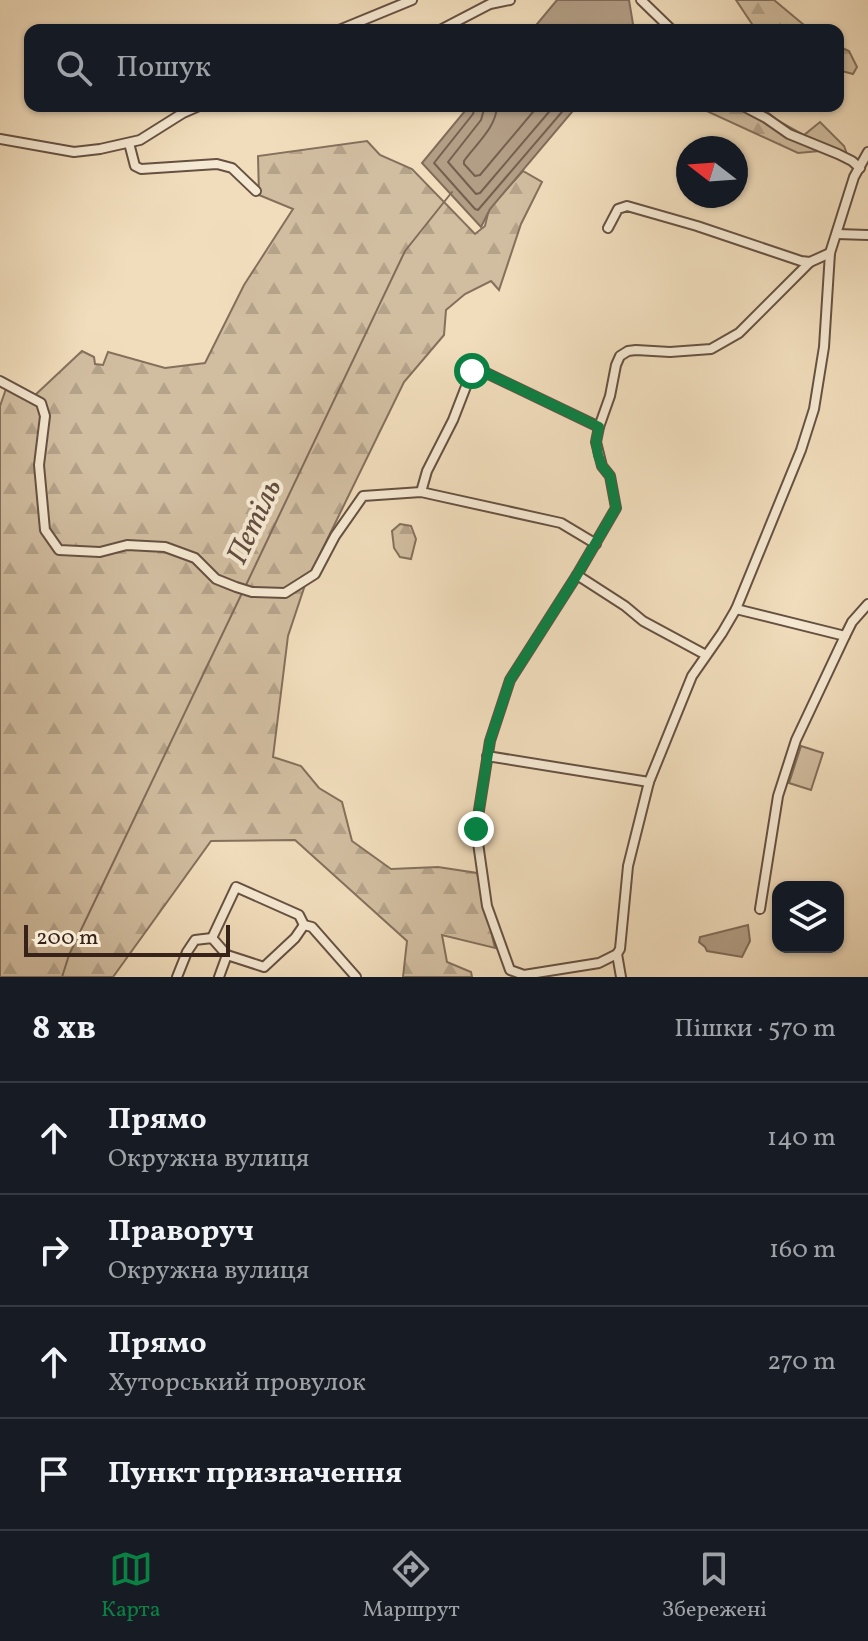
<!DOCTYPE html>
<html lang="uk">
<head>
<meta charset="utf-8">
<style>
	:root { --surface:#171b24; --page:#20242c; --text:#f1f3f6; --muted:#9ea1a6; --line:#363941; --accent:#0b8043 }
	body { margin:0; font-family:Vollkorn,serif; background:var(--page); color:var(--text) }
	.controls { position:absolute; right:24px; bottom:24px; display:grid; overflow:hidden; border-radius:16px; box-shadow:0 2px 6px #0004 }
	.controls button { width:72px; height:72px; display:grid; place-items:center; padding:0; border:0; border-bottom:2px solid var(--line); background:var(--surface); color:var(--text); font:40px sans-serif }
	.compass { position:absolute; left:676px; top:136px; width:72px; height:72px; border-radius:50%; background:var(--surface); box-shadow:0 2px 6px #0004; rotate:287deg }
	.scale { position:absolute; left:24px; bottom:20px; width:206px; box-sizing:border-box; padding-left:8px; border:4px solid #372219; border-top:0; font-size:22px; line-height:28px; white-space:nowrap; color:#372219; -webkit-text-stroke:6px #f6e9d3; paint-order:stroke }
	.stop { position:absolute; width:24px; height:24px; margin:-18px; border:6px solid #0b8043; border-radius:50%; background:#fff }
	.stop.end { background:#0b8043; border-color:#fff; box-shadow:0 2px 8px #0008 }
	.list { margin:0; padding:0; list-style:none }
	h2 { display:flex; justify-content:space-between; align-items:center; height:104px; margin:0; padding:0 32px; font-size:34px }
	h2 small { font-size:26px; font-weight:400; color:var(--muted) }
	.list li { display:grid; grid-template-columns:52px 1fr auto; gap:24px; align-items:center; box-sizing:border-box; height:112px; padding:0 32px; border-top:2px solid var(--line) }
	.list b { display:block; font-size:30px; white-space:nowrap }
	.list p { margin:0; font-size:26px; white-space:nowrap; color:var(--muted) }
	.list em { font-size:26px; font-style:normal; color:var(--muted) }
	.icon { flex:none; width:44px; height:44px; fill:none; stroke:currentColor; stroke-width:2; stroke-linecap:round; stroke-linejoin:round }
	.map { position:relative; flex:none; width:868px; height:977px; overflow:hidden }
	.search { position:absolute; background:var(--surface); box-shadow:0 2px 6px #0004; left:24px; right:24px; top:24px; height:88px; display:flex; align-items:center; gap:20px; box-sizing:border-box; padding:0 28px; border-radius:16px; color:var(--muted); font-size:30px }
	.sheet { height:552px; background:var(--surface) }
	nav { display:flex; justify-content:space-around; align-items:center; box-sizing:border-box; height:112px; border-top:2px solid var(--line); background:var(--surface); font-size:22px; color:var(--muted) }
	nav a { display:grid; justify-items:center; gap:4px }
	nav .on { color:var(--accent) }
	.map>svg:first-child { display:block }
	.forest { fill:url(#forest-firs); stroke:#84705c; stroke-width:2 }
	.pitch { fill:#d1bda0; stroke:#84705c; stroke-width:2 }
	.water { fill:#b29d85; stroke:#816c5a; stroke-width:2 }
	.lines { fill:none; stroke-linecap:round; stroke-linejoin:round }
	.shore { stroke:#74604f; stroke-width:2 }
	.stream { stroke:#816c5a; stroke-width:2 }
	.minor-casing { stroke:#665142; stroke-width:12 }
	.minor { stroke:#f6e9d3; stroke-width:8 }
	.route { stroke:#0b8043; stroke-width:10 }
	.labels { text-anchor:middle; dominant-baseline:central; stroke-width:8; stroke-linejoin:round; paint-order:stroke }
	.water-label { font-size:30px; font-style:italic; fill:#624d3f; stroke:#f6e9d3 }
</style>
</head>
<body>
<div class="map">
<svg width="868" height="977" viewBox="0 0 868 977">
	<defs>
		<pattern id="forest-firs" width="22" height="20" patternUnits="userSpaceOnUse" patternTransform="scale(2)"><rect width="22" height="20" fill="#d1bda0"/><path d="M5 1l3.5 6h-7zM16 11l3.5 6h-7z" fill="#b4a289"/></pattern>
	</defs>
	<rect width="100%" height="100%" fill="#f1ddbc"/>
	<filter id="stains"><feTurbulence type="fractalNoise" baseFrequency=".0025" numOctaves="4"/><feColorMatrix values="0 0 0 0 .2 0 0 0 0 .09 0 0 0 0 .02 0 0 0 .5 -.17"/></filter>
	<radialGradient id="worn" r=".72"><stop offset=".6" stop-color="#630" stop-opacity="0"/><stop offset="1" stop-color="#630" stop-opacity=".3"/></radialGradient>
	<g class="forest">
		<polygon points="736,0 774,0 810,30 756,30"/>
		<polygon points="838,46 849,51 857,67 853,74 838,70"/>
		<polygon points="698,106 760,106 777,120 804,135 820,122 844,146 847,154 831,150 798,153 700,108"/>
		<polygon points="367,141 380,155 412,169 475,234 485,226 489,209 523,171 542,182 521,224 499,290 491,281 465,294 446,310 444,335 404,382 305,585 288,636 273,757 301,766 319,788 342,802 352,841 391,869 438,867 477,873 495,948 442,935 447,962 471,972 472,977 403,977 407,941 295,840 211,841 113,977 0,977 0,406 7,386 33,397 82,351 94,357 95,364 103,365 108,352 165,368 205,363 244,285 293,209 259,195 258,156"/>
		<polygon points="400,524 411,526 416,539 411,559 400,557 394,548 392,531"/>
	</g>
	<polygon class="pitch" points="801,746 823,753 811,790 789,783"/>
	<g class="water">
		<polygon points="557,0 629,0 633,24 631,30 532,30"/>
		<polygon points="469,106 577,106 490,209 481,227 422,163"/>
		<polygon points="748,925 750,941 742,957 707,951 705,947 699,942 700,937"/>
	</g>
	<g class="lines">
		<g class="shore">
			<polyline points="475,106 473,114 434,163 475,209 478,210 567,106"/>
			<polyline points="485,106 481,120 448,162 476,194 480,193 554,106"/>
			<path d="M497,106C496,128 476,144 464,161V164L475,176L480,175L538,106"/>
		</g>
		<g class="stream">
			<polyline points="246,585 405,251 452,192"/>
			<polyline points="62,977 69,955 243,591"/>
		</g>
		<defs>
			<g id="minor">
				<polyline points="641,0 672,30"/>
				<polyline points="339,30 412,0"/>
				<polyline points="440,30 490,4 510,0"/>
				<polyline points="743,106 766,118 789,134 838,154 852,161 860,168"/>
				<polyline points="0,139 74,152 100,149 140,140 183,113 199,106"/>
				<polyline points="129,143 135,166 141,169 217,164 232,168 256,191"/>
				<polyline points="608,228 618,209 627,206 697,226 801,261 810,262 739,333 711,349 670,352 636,350 628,351 620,356 616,365 610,396 599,427 596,442 602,466 610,476 616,508 577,575 625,606 643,621 706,655"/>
				<polyline points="837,234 868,235"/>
				<polyline points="810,262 830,253"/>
				<polyline points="0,381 41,403 45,416 39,465 45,530 59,550 100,552 127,545 165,547 195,558 216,579 236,587 252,592 285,593 315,574 335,536 363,496 421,492 561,523 596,544"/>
				<polyline points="421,492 427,471 453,420 472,371 478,369 599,427"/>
				<polyline points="577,575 510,680 490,741 476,829 487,906 510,970 524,975 599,963 617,954"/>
				<polyline points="736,609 845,636 796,740 778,796 760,909"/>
				<polyline points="845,636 852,622 868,604"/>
				<polyline points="487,756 649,782"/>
				<polyline points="212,938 236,887 299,915 304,925"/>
				<polyline points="177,977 187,952 195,940 212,938 227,955"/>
				<polyline points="219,977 227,955 264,967 295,938 304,925 312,927 356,977"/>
				<polyline points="621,977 617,954 620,949 628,866 649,782 692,676 722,633 736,609 801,450 814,409 824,347 830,253 854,177 868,152"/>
			</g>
		</defs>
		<use href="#minor" class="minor-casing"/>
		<use href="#minor" class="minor"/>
	</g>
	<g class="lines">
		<polyline class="route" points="472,371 478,369 599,427 596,442 598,455 602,466 610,476 616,508 577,575 510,680 490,741 476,829"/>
	</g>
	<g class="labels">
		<g class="water-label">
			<text transform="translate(255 522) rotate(-65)">Петіль</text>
		</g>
	</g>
	<rect width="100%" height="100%" filter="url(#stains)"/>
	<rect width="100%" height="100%" fill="url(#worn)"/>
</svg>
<div class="controls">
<button><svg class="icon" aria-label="layers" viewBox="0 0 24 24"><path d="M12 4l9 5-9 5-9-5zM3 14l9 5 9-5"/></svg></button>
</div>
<svg class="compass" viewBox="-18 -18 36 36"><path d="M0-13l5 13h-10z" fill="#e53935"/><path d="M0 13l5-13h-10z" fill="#9ea1a6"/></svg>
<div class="scale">200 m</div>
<div class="stop" style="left:472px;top:371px"></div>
<div class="stop end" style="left:476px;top:829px"></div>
<div class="search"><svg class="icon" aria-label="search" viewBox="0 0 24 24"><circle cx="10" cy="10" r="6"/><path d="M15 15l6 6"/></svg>Пошук</div>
</div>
<section class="sheet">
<h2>8 хв<small>Пішки · 570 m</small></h2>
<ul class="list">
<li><svg class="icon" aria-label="ahead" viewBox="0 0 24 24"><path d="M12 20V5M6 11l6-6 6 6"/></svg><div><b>Прямо</b><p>Окружна вулиця</p></div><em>140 m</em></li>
<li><svg class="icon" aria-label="right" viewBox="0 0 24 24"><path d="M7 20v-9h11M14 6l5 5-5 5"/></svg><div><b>Праворуч</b><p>Окружна вулиця</p></div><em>160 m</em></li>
<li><svg class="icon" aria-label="ahead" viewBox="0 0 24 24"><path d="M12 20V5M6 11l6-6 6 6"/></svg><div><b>Прямо</b><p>Хуторський провулок</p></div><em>270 m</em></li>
<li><svg class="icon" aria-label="arrive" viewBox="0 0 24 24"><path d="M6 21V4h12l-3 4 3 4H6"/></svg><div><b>Пункт призначення</b></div></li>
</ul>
</section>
<nav>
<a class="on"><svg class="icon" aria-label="map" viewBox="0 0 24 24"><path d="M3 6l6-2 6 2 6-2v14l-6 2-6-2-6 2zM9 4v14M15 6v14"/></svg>Карта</a>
<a><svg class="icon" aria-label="directions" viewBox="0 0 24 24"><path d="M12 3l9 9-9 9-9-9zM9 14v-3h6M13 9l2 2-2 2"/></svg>Маршрут</a>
<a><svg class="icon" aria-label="saved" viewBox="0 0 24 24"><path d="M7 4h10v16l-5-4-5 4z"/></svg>Збережені</a>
</nav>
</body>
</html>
